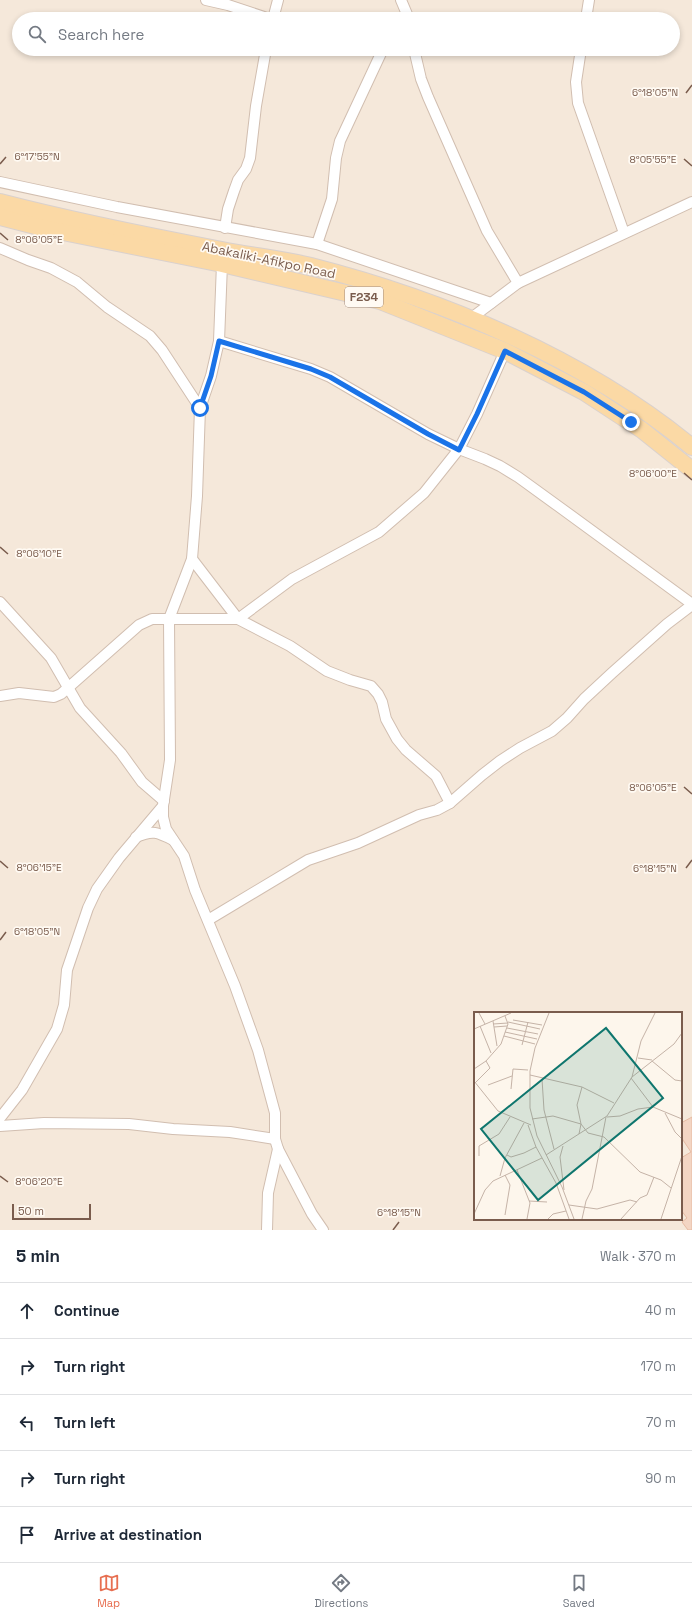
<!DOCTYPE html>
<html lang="en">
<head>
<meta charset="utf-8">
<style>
	:root { --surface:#fff; --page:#f2f2f3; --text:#1f2937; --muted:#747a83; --line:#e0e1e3; --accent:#e76f51 }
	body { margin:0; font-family:"Space Grotesk",sans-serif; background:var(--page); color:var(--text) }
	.scale { position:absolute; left:12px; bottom:10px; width:79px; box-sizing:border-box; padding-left:4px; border:2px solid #7a5c4d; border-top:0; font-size:11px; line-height:14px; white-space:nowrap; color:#7a5c4d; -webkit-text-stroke:3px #fffaf3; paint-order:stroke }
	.stop { position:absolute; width:12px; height:12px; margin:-9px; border:3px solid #1a73e8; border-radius:50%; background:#fff }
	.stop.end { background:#1a73e8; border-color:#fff; box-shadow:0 1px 4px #0008 }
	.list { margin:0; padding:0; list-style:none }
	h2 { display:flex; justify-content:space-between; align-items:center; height:52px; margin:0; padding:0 16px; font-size:17px }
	h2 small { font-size:13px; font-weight:400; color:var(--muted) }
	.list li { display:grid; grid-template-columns:26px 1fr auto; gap:12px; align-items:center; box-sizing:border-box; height:56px; padding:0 16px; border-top:1px solid var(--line) }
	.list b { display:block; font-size:15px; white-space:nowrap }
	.list em { font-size:13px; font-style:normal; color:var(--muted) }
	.icon { flex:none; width:22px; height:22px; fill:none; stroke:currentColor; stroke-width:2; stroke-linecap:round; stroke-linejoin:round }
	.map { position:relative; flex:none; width:692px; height:1230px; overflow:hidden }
	.search { position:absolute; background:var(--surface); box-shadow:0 2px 6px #0003; left:12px; right:12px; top:12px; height:44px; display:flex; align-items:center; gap:10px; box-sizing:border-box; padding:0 14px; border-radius:22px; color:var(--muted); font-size:15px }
	.sheet { height:332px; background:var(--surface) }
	nav { display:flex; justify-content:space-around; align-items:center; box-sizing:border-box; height:56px; border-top:1px solid var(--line); background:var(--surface); font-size:11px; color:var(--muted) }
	nav a { display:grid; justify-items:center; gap:2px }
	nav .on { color:var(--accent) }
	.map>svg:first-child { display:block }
	.residential { fill:#f5e8da; fill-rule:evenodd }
	.building { fill:#f3d5c3; stroke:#e6bba3 }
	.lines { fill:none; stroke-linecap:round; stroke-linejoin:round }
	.minor-casing { stroke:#d1beb0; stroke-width:12 }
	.primary-casing { stroke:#dad1cd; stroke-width:18 }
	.minor { stroke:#fff; stroke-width:10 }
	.primary { stroke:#fbd9a5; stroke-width:16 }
	.route { stroke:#1a73e8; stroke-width:5 }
	.ticks { fill:none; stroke:#7a5c4d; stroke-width:1.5 }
	.labels { text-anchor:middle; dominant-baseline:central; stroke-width:3.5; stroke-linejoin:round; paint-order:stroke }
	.shield { fill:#fffaf3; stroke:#a28b7f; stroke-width:1 }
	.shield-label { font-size:12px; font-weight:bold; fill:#7a5c4d }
	.street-label { font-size:13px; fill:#7a5c4d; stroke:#fffaf3 }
	.inset-road { fill:none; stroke:#c5b3a7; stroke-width:1 }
	.view { fill:#0f766e; fill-opacity:0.15; stroke:#0f766e; stroke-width:2 }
	.inset-edge { fill:none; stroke:#7a5c4d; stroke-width:2 }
	.ticks-label { font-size:10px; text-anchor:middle; fill:#7a5c4d; stroke:#fffaf3; stroke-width:3.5; stroke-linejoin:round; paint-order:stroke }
</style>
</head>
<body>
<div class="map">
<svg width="692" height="1230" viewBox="0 0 692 1230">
	<rect width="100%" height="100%" fill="#fdf6ec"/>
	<path class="residential" d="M0,0H692V1230H0ZM19,19H673V49H19ZM475,1013H681V1219H475Z"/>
	<polygon class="building" points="692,1117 692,1230 688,1230 682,1222 687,1218 681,1210 681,1158 691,1152 681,1137 681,1123"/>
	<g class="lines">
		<defs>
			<g id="minor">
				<polyline points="206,0 228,5 270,19"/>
				<polyline points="401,0 409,19"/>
				<polyline points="273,19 278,0"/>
				<polyline points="586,19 589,0"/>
				<polyline points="414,49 421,79 428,97 487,231 518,283"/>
				<polyline points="581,49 576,82 578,103 624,233"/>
				<polyline points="0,182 117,207 317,244 491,303"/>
				<polyline points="225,228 228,209 234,191 238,180 246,169 250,158 256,106 266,49"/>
				<polyline points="317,244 332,199 336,158 340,141 383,49"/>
				<polyline points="0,248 28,260 51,268 77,282 107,307 150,336 162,350 200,408"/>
				<polyline points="222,264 219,341 211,376 200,408 197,496 192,559 169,619 170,760 163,806 163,817 166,829 184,856 195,890 235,986 258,1050 275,1113 275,1139 278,1149 312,1214 323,1230"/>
				<polyline points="470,319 518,283 692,202"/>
				<polyline points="219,341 311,369 330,377 428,434 459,449 485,459 500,466 518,477 558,506 692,604"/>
				<polyline points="192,559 238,619 290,646 327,671 350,680 371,686 378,694 382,702 386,719 397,739 406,750 436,776 450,803"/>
				<polyline points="0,602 51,658 80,708 121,753 142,782 164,801"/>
				<polyline points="0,696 19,693 54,697 61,694 139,625 152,619 238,619 292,579 379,532 424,493 459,449 477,414 505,351"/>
				<path d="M136,837C153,830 157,832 173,840"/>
				<polyline points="208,920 308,860 358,843 419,815 437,810 450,803 482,775 500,761 520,748 552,731 567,718 584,699 612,673 667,624 692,605"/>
				<polyline points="0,1118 22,1090 57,1029 64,1005 67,970 88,908 97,889 119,858 163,806"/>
				<polyline points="0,1126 44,1123 129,1124 173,1129 230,1132 275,1139"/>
				<polyline points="267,1230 268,1193 278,1149"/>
			</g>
			<g id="primary">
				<path d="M0,202C73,221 148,236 222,250C252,256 282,259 311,266C444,300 585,359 692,447"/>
				<polyline points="0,217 43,228 222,264 380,301 505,351 584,392 642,430 692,470"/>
			</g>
		</defs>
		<use href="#minor" class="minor-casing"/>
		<use href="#primary" class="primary-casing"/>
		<use href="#minor" class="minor"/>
		<use href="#primary" class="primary"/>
	</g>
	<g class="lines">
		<polyline class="route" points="200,408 211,376 219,341 311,369 330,377 428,434 459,450 477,414 505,351 584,392 631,422"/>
	</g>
	<path class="ticks" d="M686,93L692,85M684,159L692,166M0,164L6,157M0,233L8,240M684,473L692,480M0,547L8,554M684,787L692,794M0,861L8,868M686,868L692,860M0,940L6,932M0,1176L8,1182M393,1230L399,1222"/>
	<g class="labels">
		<rect class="shield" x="345" y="287" width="38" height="20" rx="3"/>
		<g class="shield-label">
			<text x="364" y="297">F234</text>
		</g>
		<g class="street-label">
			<text transform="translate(269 260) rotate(12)">Abakaliki-Afikpo Road</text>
		</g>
	</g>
	<g transform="translate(474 1012)">
		<rect width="208" height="208" fill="#fdf6ec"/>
		<path class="inset-road" d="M5,1L11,12M75,1L61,36L56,59V96L63,124L88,175L100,207M39,8L68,13M19,9L23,34M34,10L66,17M19,12L34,11M6,14L17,41M20,15L33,14M33,16L64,22M0,17L37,1M31,20L63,27M30,24L61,32M48,33L54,10M164,46L178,48M178,49L201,68L208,69M0,57L12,49M56,63L108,75L140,91M158,65L200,32L208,21M157,66L179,95L208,107M68,67L70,98L80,137M0,69L24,99L57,113M1,71L16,56L12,49L27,32L34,12L31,4M14,73L38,64M37,77L39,57L54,58M191,101L201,120L208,127M133,105L146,104L164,97L179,95M58,107L79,104L107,112L114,121L130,125L166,160L187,168L197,176M54,113L62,135L82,171L95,207M105,122L107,112L103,93L108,75M89,134L86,145L90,178M33,143L37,145L50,141L62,135M72,143L133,104L158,65L167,29L181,1M5,144V134L25,122L36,105M43,158L56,191L53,207M26,164L31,146L50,111M55,189L73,190M95,193L123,197L156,188L163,190M0,202L11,178L19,169L68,146M31,203L36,173L31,163M74,207L79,202L92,199M108,207L112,189L118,177L132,105M147,207L166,186L173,183L180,165M187,207L208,144"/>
		<path class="view" d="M132,16L189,86L64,188L7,117Z"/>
		<rect width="208" height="208" class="inset-edge"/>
	</g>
	<g class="ticks-label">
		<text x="655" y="96">6°18'05"N</text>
		<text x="37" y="160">6°17'55"N</text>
		<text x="653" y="163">8°05'55"E</text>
		<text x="39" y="243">8°06'05"E</text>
		<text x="653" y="477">8°06'00"E</text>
		<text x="39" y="557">8°06'10"E</text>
		<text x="653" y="791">8°06'05"E</text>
		<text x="39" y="871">8°06'15"E</text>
		<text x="655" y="872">6°18'15"N</text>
		<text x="37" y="935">6°18'05"N</text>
		<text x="39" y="1185">8°06'20"E</text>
		<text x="399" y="1216">6°18'15"N</text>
	</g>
</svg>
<div class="scale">50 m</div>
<div class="stop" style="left:200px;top:408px"></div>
<div class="stop end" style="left:631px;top:422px"></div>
<div class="search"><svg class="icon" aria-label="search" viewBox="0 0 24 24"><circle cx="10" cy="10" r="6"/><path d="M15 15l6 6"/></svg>Search here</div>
</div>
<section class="sheet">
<h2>5 min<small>Walk · 370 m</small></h2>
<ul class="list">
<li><svg class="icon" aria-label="ahead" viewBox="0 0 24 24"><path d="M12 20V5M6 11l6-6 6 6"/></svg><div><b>Continue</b></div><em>40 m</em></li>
<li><svg class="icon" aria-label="right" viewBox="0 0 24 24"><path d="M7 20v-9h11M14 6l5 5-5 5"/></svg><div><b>Turn right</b></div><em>170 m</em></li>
<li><svg class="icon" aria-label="left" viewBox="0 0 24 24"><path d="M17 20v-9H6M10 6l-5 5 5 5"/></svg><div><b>Turn left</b></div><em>70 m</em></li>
<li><svg class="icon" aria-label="right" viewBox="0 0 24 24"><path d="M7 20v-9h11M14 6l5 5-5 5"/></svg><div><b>Turn right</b></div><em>90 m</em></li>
<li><svg class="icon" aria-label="arrive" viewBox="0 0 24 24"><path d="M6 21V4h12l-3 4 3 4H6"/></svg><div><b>Arrive at destination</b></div></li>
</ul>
</section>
<nav>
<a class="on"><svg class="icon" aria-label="map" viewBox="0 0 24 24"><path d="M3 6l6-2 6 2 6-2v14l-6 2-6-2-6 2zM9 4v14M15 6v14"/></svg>Map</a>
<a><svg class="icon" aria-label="directions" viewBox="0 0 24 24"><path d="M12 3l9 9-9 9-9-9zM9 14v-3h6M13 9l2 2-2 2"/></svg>Directions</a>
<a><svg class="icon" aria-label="saved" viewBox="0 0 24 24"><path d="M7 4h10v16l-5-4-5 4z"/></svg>Saved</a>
</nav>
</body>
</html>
